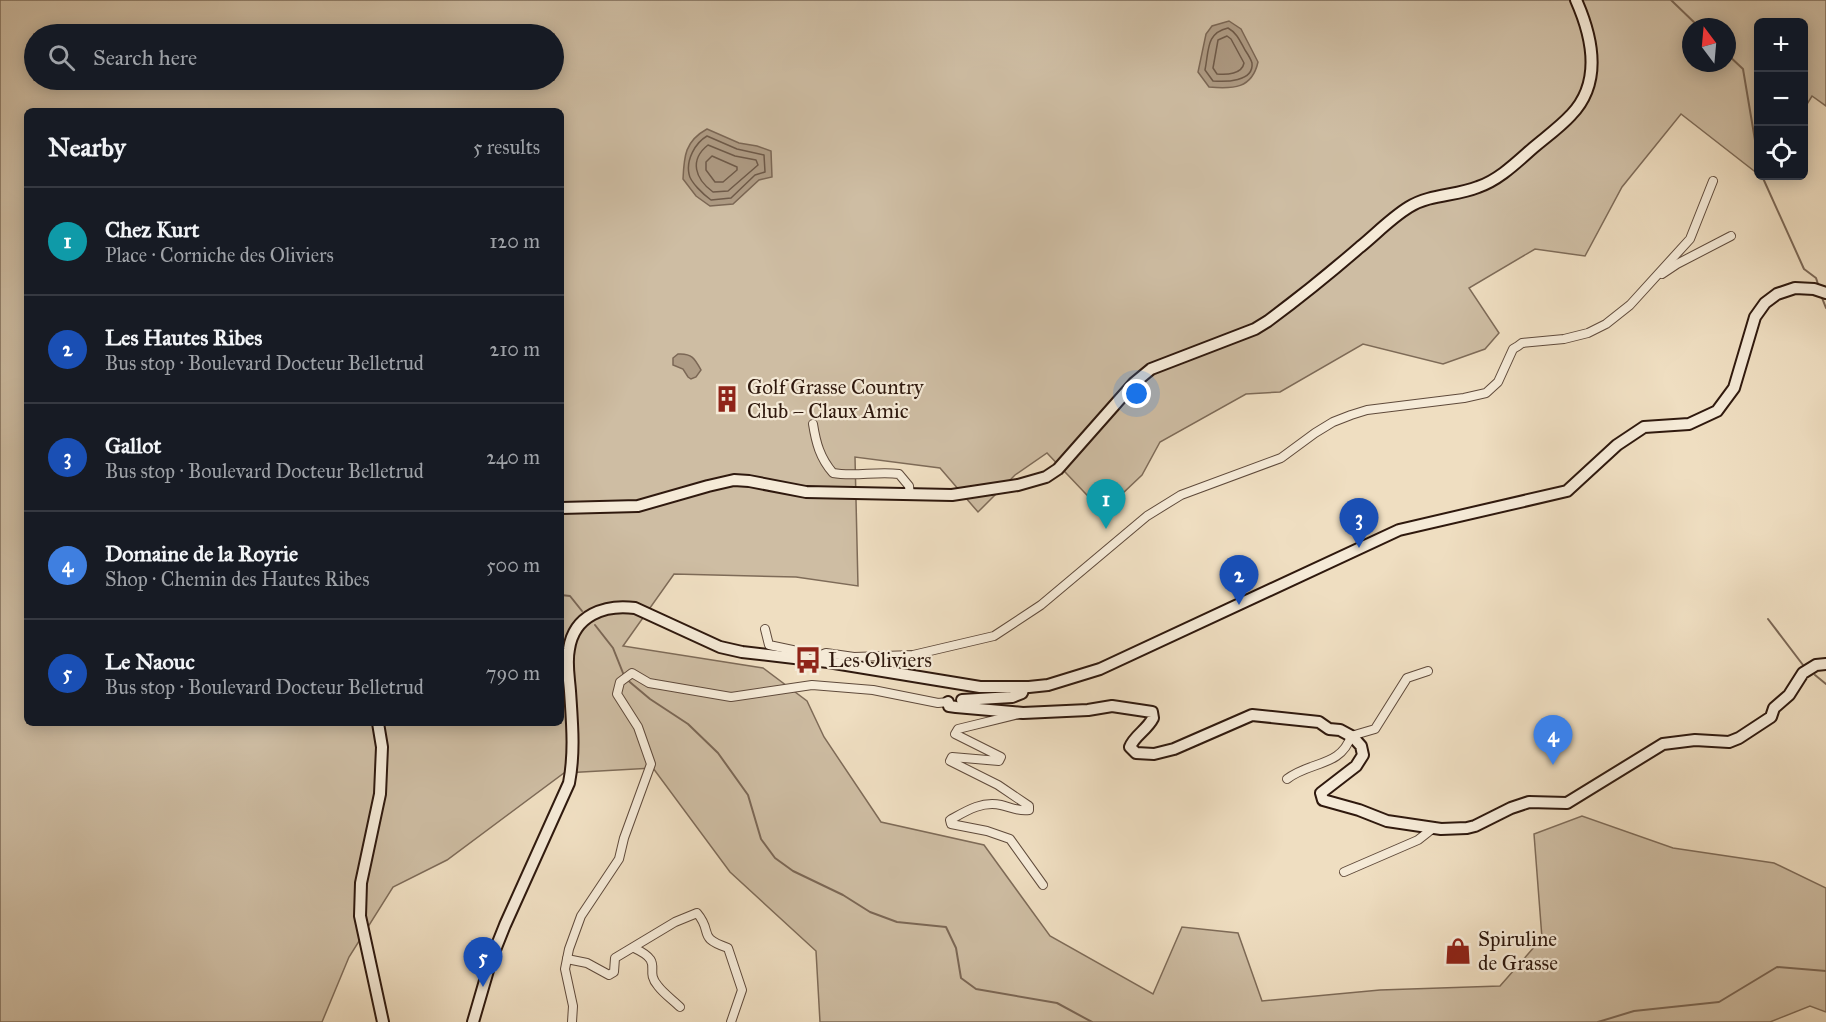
<!DOCTYPE html>
<html lang="en">
<head>
<meta charset="utf-8">
<style>
	:root { --surface:#171b24; --page:#242831; --text:#f1f3f6; --muted:#9ea1a6; --line:#363941; --accent:#c59692 }
	body { margin:0; font-family:"IM FELL Great Primer",serif; background:var(--page); color:var(--text) }
	.controls { position:absolute; right:18px; top:18px; display:grid; overflow:hidden; border-radius:9px; box-shadow:0 3px 15px #0003 }
	.controls button { width:54px; height:54px; display:grid; place-items:center; padding:0; border:0; border-bottom:2px solid var(--line); background:var(--surface); color:var(--text); font:30px sans-serif }
	.compass { position:absolute; left:1682px; top:18px; width:54px; height:54px; border-radius:50%; background:var(--surface); box-shadow:0 3px 15px #0003; rotate:344deg }
	.you { position:absolute; left:1137px; top:394px; width:21px; height:21px; margin:-15px; border:4px solid #fff; border-radius:50%; background:#1a73e8; box-shadow:0 0 0 9px #1a73e833 }
	.badge { display:grid; place-items:center; width:39px; height:39px; border-radius:50%; background:var(--accent); color:#fff; font-size:20px; font-weight:700 }
	.pin { position:absolute; translate:-50% -50px; filter:drop-shadow(0 2px 3px #0008) }
	.pin::after { content:''; position:absolute; top:32px; width:21px; height:18px; background:inherit; clip-path:polygon(0 0,100% 0,50% 100%) }
	.list { margin:0; padding:0; list-style:none }
	h2 { display:flex; justify-content:space-between; align-items:center; height:78px; margin:0; padding:0 24px; font-size:26px }
	h2 small { font-size:20px; font-weight:400; color:var(--muted) }
	.list li { display:grid; grid-template-columns:39px 1fr auto; gap:18px; align-items:center; box-sizing:border-box; height:108px; padding:0 24px; border-top:2px solid var(--line) }
	.list b { display:block; font-size:22px; white-space:nowrap }
	.list p { margin:0; font-size:20px; white-space:nowrap; color:var(--muted) }
	.list em { font-size:20px; font-style:normal; color:var(--muted) }
	.icon { flex:none; width:33px; height:33px; fill:none; stroke:currentColor; stroke-width:2; stroke-linecap:round; stroke-linejoin:round }
	.map { position:relative; flex:none; width:1826px; height:1022px; overflow:hidden }
	.search { position:absolute; background:var(--surface); box-shadow:0 3px 15px #0003; left:24px; top:24px; width:540px; height:66px; display:flex; align-items:center; gap:15px; box-sizing:border-box; padding:0 21px; border-radius:33px; color:var(--muted); font-size:22px }
	.panel { position:absolute; background:var(--surface); box-shadow:0 3px 15px #0003; left:24px; top:108px; width:540px; height:618px; border-radius:9px }
	.map>svg:first-child { display:block }
	.green { fill:#cebda3; stroke:#7e6b58; stroke-width:1.5; fill-rule:evenodd }
	.water { fill:#ae9b84; stroke:#7b6755; stroke-width:1.5 }
	.lines { fill:none; stroke-linecap:round; stroke-linejoin:round }
	.shore { stroke:#6e5a49; stroke-width:1.5 }
	.stream { stroke:#7b6755; stroke-width:2 }
	.street-casing { stroke:#5f4a3b; stroke-width:10 }
	.secondary-casing { stroke:#2f190e; stroke-width:14 }
	.street { stroke:#f5ead7; stroke-width:8 }
	.secondary { stroke:#f5ead7; stroke-width:10 }
	.labels { text-anchor:middle; dominant-baseline:central; stroke-width:4.5; stroke-linejoin:round; paint-order:stroke }
	.poi-label { font-size:21px; fill:#2f190e; stroke:#f5ead7; text-anchor:start }
</style>
</head>
<body>
<div class="map">
<svg width="1826" height="1022" viewBox="0 0 1826 1022">
	<rect width="100%" height="100%" fill="#efdec1"/>
	<filter id="stains"><feTurbulence type="fractalNoise" baseFrequency=".00333" numOctaves="4"/><feColorMatrix values="0 0 0 0 .2 0 0 0 0 .09 0 0 0 0 .02 0 0 0 .5 -.17"/></filter>
	<radialGradient id="worn" r=".72"><stop offset=".6" stop-color="#630" stop-opacity="0"/><stop offset="1" stop-color="#630" stop-opacity=".3"/></radialGradient>
	<path class="green" d="M0,0H1826V106L1812,96L1804,109V22H1758V174L1681,114L1622,187L1585,256L1535,249L1469,288L1499,333L1485,349L1443,364L1363,344L1280,392L1246,394L1160,442L1142,475L1103,512L1047,453L1015,475L978,512L940,468L855,457L858,586L796,577L674,574L623,646L763,668L807,701L824,737L881,822L984,845L1050,936L1153,994L1182,927L1238,933L1262,1001L1380,990L1500,986L1542,938L1534,834L1582,816L1673,848L1774,863L1826,888V1012L1810,1006L1770,1022H820L816,951L730,872L653,768L564,773L447,860L393,887L349,957L322,1022H0ZM1691,27H1727V63H1691ZM34,34H554V80H34ZM27,111H561V723H27Z"/>
	<g class="water">
		<path d="M1229,21L1241,29L1258,62C1252,89 1233,89 1209,87L1198,72L1206,34L1212,26Z"/>
		<path d="M707,129L739,143L757,146L771,151L772,177L759,180L733,204L710,206L696,196L683,179C684,156 685,141 707,129Z"/>
		<path d="M678,354C692,353 695,359 701,370L696,377L691,379L688,377L683,369L673,365V358Z"/>
	</g>
	<g class="lines">
		<g class="shore">
			<path d="M1228,28C1237,33 1240,41 1245,50C1247,53 1251,59 1252,63C1254,82 1225,82 1213,81L1205,70C1209,50 1206,33 1228,28Z"/>
			<path d="M1227,36L1231,39L1244,63C1242,74 1227,75 1217,74L1213,68L1218,40Z"/>
			<path d="M707,136L737,149L764,155L765,172L755,175L731,198L711,200C704,195 690,182 689,174C686,160 695,143 707,136Z"/>
			<path d="M708,145L735,156L756,160L758,165L728,191L713,192C695,179 689,160 708,145Z"/>
			<polygon points="712,156 737,167 737,170 723,182 715,182 706,170 706,162"/>
		</g>
		<g class="stream">
			<polyline points="1671,0 1699,27"/>
			<polyline points="1727,54 1743,69 1758,158"/>
			<polyline points="1762,176 1804,269 1816,278 1818,284"/>
			<polyline points="1822,298 1826,308"/>
			<polyline points="561,595 570,596 582,611"/>
			<polyline points="1768,619 1803,665"/>
			<polyline points="595,625 613,648 625,678 650,699 688,724 718,753 748,795 761,839 775,858 793,871 843,895 870,912 897,922 946,927 956,948 961,978 976,989 1057,1003 1092,1022"/>
			<polyline points="1815,675 1826,684"/>
			<polyline points="1598,1022 1634,1011 1719,1002 1777,967 1826,971"/>
		</g>
		<defs>
			<g id="street">
				<polyline points="1662,274 1677,264 1731,236"/>
				<path d="M813,424C816,443 820,458 833,473C854,477 877,471 899,474L909,486L910,495"/>
				<polyline points="765,629 769,645 802,652 808,660 826,653 854,657 913,655 994,636 1041,605 1147,516 1181,495 1281,458 1315,433 1333,422 1351,415 1367,410 1464,398 1486,393 1498,382 1513,349 1518,346 1522,343 1564,339 1588,333 1606,324 1630,305 1690,239 1713,181"/>
				<path d="M1019,714L958,729L955,734L1001,757L999,761L952,757L950,761L998,785L1029,806V810C1019,812 1010,807 1001,805C981,801 966,811 950,820L951,824L987,831L1010,839L1043,885"/>
				<path d="M1287,779C1310,761 1341,767 1351,736L1375,729L1407,678L1428,671"/>
				<polyline points="1344,872 1418,840 1432,829"/>
				<path d="M634,948C666,963 643,969 658,986C664,994 673,1000 680,1007"/>
				<path d="M567,959L587,963L609,975L614,972L615,958L675,922L697,913C714,933 696,937 728,948L742,990L731,1022"/>
				<polyline points="572,1022 573,1006 565,969 569,949 581,916 619,859 624,838 651,764 638,727 617,694 620,682 632,673 649,683 731,697 812,685 873,690 938,703 948,702"/>
			</g>
			<g id="secondary">
				<path d="M561,508L638,506L708,486L734,480L749,481L806,492L952,495L1018,485L1046,477L1058,469L1134,383L1151,369L1255,329L1268,321C1299,298 1330,273 1360,247C1376,234 1391,218 1409,207C1430,194 1456,196 1478,187C1499,180 1517,162 1533,148C1546,137 1560,127 1571,115C1603,82 1592,36 1576,0"/>
				<polyline points="962,700 1012,697 1022,693 1024,687"/>
				<path d="M948,702L949,706L956,707L1023,713L1088,710L1112,706L1152,712L1153,718C1147,730 1134,736 1130,747L1136,753L1154,754L1174,749L1252,715L1319,722L1329,729L1340,730L1353,737L1361,746L1363,755L1356,766L1321,793L1323,800L1359,810L1387,821L1441,829L1467,828L1475,826L1511,808L1529,802L1567,803L1663,744L1695,740L1729,742L1739,738L1771,717L1774,708L1789,695L1803,673L1816,665L1826,664"/>
				<polyline points="378,723 382,747 380,794 361,883 360,916 383,1022"/>
				<path d="M473,1022L491,960L505,925L569,783C575,752 572,722 570,691C569,677 566,663 569,649C574,615 605,604 635,608L720,647L742,652L828,662L980,687H1029L1048,685L1100,669L1399,530L1567,491L1617,445L1644,427L1689,424L1717,411L1734,388L1755,317L1765,303L1777,294L1795,288L1814,289L1826,293"/>
			</g>
		</defs>
		<use href="#street" class="street-casing"/>
		<use href="#secondary" class="secondary-casing"/>
		<use href="#street" class="street"/>
		<use href="#secondary" class="secondary"/>
	</g>
	<defs>
		<symbol id="building-bare" viewBox="-9 -9 18 18"><path d="M-4-6H4V6H1V3H-1V6H-4ZM-2.5-4.3h1.7v1.8h-1.7ZM.8-4.3h1.7v1.8H.8ZM-2.5-1h1.7V.8h-1.7ZM.8-1h1.7V.8H.8Z" fill="#8f2418" stroke="#f5ead7" stroke-width="2.5" paint-order="stroke"/></symbol>
		<symbol id="bus-bare" viewBox="-9 -9 18 18"><path d="M-5-6H5V4H4V6H2V4H-2V6H-4V4H-5ZM-3.5-4V0h7V-4ZM-3.5 1.2v1.5H-2V1.2ZM2 1.2v1.5H3.5V1.2Z" fill="#8f2418" stroke="#f5ead7" stroke-width="2.5" paint-order="stroke"/></symbol>
		<symbol id="shop-bare" viewBox="-9 -9 18 18"><path d="M-5-2.5h2.3a2.7 3.5 0 0 1 5.4 0H5L5.5 6h-11ZM-1.5-2.5h3a1.5 2.3 0 0 0-3 0Z" fill="#8f2418" stroke="#f5ead7" stroke-width="2.5" paint-order="stroke"/></symbol>
	</defs>
	<g fill-rule="evenodd">
		<use href="#building-bare" x="708" y="380" width="38" height="38"/>
		<use href="#bus-bare" x="789" y="641" width="38" height="38"/>
		<use href="#shop-bare" x="1439" y="932" width="38" height="38"/>
	</g>
	<g class="labels">
		<g class="poi-label">
			<text x="747" y="387">Golf Grasse Country<tspan x="747" dy="24">Club – Claux Amic</tspan></text>
			<text x="828" y="660">Les Oliviers</text>
			<text x="1478" y="939">Spiruline<tspan x="1478" dy="24">de Grasse</tspan></text>
		</g>
	</g>
	<rect width="100%" height="100%" filter="url(#stains)"/>
	<rect width="100%" height="100%" fill="url(#worn)"/>
</svg>
<div class="controls">
<button>+</button>
<button>−</button>
<button><svg class="icon" aria-label="locate" viewBox="0 0 24 24"><circle cx="12" cy="12" r="6"/><path d="M12 2v4M12 18v4M2 12h4M18 12h4"/></svg></button>
</div>
<svg class="compass" viewBox="-18 -18 36 36"><path d="M0-13l5 13h-10z" fill="#e53935"/><path d="M0 13l5-13h-10z" fill="#9ea1a6"/></svg>
<div class="you"></div>
<div class="pin badge" style="left:1106px;top:529px;background:#0f9aa8">1</div>
<div class="pin badge" style="left:1239px;top:605px;background:#1a4fb4">2</div>
<div class="pin badge" style="left:1359px;top:548px;background:#1a4fb4">3</div>
<div class="pin badge" style="left:1553px;top:765px;background:#3f7fe0">4</div>
<div class="pin badge" style="left:483px;top:987px;background:#1a4fb4">5</div>
<div class="search"><svg class="icon" aria-label="search" viewBox="0 0 24 24"><circle cx="10" cy="10" r="6"/><path d="M15 15l6 6"/></svg>Search here</div>
<section class="panel">
<h2>Nearby<small>5 results</small></h2>
<ul class="list">
<li><span class="badge" style="background:#0f9aa8">1</span><div><b>Chez Kurt</b><p>Place · Corniche des Oliviers</p></div><em>120 m</em></li>
<li><span class="badge" style="background:#1a4fb4">2</span><div><b>Les Hautes Ribes</b><p>Bus stop · Boulevard Docteur Belletrud</p></div><em>210 m</em></li>
<li><span class="badge" style="background:#1a4fb4">3</span><div><b>Gallot</b><p>Bus stop · Boulevard Docteur Belletrud</p></div><em>240 m</em></li>
<li><span class="badge" style="background:#3f7fe0">4</span><div><b>Domaine de la Royrie</b><p>Shop · Chemin des Hautes Ribes</p></div><em>500 m</em></li>
<li><span class="badge" style="background:#1a4fb4">5</span><div><b>Le Naouc</b><p>Bus stop · Boulevard Docteur Belletrud</p></div><em>790 m</em></li>
</ul>
</section>
</div>
</body>
</html>
